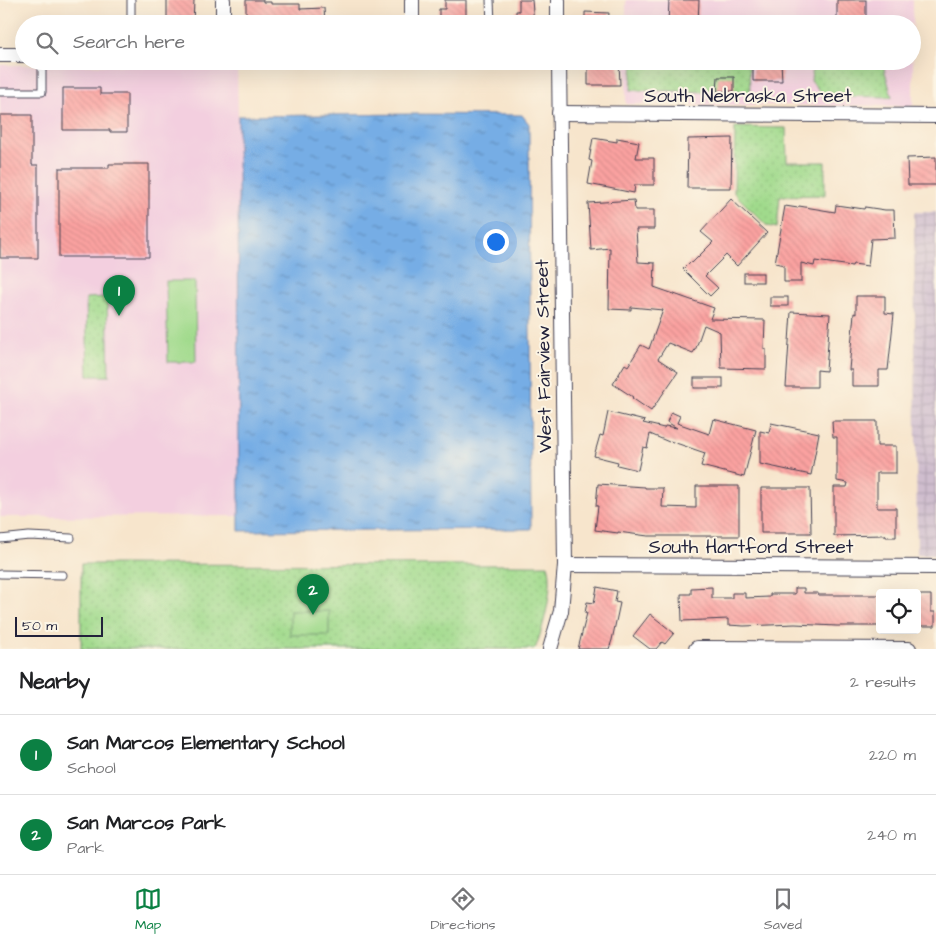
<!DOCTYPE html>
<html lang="en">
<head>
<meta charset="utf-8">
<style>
	:root { --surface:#fff; --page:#f6f6f6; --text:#202124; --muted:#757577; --line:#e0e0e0; --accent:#0b8043 }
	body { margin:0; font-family:"Architects Daughter",sans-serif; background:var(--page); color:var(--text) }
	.controls { position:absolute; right:15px; bottom:15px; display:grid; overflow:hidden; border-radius:5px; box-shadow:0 5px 20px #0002 }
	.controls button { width:45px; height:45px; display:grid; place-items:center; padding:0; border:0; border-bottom:1px solid var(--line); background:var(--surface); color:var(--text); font:25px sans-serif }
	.scale { position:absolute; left:15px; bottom:12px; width:88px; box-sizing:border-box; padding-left:5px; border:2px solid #22223b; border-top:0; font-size:14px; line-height:18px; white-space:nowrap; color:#22223b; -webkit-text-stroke:4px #fcf5e5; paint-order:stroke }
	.you { position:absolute; left:495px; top:241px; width:18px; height:18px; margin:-12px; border:4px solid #fff; border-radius:50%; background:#1a73e8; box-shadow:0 0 0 8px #1a73e833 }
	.badge { display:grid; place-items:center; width:32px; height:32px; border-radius:50%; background:var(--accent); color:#fff; font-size:16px; font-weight:700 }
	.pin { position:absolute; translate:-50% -41px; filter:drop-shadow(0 1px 2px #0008) }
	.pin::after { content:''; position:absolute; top:26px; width:18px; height:15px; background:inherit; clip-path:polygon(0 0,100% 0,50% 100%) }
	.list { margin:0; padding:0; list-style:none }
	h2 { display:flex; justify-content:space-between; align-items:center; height:65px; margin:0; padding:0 20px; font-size:21px }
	h2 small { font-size:16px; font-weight:400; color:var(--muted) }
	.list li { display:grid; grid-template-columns:32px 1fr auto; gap:15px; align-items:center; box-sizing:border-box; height:80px; padding:0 20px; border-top:1px solid var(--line) }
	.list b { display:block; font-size:19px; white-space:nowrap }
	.list p { margin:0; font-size:16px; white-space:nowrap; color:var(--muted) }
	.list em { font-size:16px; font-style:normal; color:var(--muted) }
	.icon { flex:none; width:28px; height:28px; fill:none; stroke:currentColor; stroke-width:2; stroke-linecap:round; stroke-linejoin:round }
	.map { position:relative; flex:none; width:936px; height:649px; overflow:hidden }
	.search { position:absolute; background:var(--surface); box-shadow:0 5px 20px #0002; left:15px; right:15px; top:15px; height:55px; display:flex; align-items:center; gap:12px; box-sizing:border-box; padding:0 18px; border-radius:28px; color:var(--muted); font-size:19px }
	.sheet { height:225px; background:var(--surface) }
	nav { display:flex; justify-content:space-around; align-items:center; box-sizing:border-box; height:70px; border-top:1px solid var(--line); background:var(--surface); font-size:14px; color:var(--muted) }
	nav a { display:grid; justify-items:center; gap:2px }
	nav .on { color:var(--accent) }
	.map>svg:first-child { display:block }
	.built { fill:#f3cfdf }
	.industrial { fill:url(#industrial-grid) }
	.grass { fill:url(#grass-dots); stroke:#617e64 }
	.garden { fill:#a0da8c; stroke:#617e64 }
	.water { fill:url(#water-ripples); stroke:#4c6890 }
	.building { fill:url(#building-back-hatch) }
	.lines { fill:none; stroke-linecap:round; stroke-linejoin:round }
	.service-casing { stroke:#423f51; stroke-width:9 }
	.minor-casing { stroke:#423f51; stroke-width:16 }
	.service { stroke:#fff; stroke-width:7 }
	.minor { stroke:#fff; stroke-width:14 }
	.labels { text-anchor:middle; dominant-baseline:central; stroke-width:4; stroke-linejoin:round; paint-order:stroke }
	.street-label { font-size:19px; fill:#22223b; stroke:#fcf5e5 }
</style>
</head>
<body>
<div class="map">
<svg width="936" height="649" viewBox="0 0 936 649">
	<defs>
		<pattern id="industrial-grid" width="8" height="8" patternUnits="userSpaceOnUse" patternTransform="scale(1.25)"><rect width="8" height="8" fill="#cfbdce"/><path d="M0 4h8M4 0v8" fill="none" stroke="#b1a2b2"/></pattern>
		<pattern id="grass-dots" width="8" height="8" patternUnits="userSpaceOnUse" patternTransform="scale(1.25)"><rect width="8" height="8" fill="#a0da8c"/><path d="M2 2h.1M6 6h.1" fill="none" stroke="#8abb7a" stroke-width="1.8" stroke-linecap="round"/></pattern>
		<pattern id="water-ripples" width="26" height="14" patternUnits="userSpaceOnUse" patternTransform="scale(1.25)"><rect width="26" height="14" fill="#76ade5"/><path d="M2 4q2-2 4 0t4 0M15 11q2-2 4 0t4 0" fill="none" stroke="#608cbb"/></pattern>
		<pattern id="building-back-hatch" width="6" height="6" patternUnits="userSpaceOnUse" patternTransform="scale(1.25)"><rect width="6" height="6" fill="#fba2a0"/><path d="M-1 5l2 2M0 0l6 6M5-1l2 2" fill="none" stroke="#d78b8b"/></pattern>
	</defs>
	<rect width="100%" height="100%" fill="#fcf5e5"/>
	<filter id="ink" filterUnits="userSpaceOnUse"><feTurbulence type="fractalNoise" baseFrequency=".02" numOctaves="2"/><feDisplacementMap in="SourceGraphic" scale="10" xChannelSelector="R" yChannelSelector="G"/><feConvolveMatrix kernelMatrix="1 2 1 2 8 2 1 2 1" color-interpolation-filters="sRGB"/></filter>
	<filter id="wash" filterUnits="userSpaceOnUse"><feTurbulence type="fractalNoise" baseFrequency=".0096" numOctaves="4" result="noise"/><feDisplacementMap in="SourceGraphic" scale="20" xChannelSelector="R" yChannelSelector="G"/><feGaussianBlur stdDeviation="1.12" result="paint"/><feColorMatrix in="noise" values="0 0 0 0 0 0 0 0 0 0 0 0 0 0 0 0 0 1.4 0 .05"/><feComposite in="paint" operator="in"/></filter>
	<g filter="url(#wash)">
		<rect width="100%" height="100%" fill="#f7e5cc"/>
		<g class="built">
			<polygon points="626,0 913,0 913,106 626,104 626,61 912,61 912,24 626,24"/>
			<polygon points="0,65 237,66 238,116 239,516 0,517"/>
		</g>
		<polygon class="industrial" points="914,212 936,212 936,554 917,554"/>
		<g class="grass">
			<polygon points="633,61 749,61 750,93 631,90"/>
			<polygon points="820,61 886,61 884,68 892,97 823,96 818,89 811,81 812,70"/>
			<polygon points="735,127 786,128 787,162 825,162 825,195 780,196 777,228 767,226 734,193"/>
			<polygon points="107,297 109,376 88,376 86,298"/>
			<path d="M81,564L548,565C555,585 543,629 535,649H81Z"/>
		</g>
		<g class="garden">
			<polygon points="166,281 195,281 196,362 168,362"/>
			<rect x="290" y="611" width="39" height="24"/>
		</g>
		<polygon class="water" points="410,114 522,115 529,124 531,529 239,531 238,116"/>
		<g id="blocks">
			<g class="building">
				<polygon points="167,0 194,0 193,24 167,24"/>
				<polygon points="246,0 263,0 263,2 271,2 271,4 300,4 300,9 324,8 325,24 246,24"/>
				<polygon points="445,0 466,0 466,24 439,24 439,9 445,9"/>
				<polygon points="519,0 532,0 534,24 516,24 516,11 519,11"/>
				<polygon points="669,0 699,0 698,24 668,24"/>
				<rect x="837" y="0" width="29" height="24"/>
				<polygon points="585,12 609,13 608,24 585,24"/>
				<polygon points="588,61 619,61 620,85 588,85"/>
				<polygon points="753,61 781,61 782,81 753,81"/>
				<polygon points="718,77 734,77 734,91 717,91"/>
				<polygon points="63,88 100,88 100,94 127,94 127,132 110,132 110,130 63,130"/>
				<polygon points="0,115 32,115 32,165 38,165 38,258 0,258"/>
				<polygon points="593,138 617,142 617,138 639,142 636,158 654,158 654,185 635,185 634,193 588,184 592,161 589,160"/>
				<polygon points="732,138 731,188 687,188 688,139"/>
				<polygon points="936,157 936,185 908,185 907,158"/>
				<polygon points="109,164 149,164 149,257 59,257 59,168 109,168"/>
				<polygon points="731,199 767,233 737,266 726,255 705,276 718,288 710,296 683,269 691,261 692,263 713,242 701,232"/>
				<polygon points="634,200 635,210 654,210 654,229 636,229 638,262 655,263 654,287 714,308 710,319 765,320 764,349 766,349 766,369 721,368 720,332 704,325 696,348 693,353 668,343 658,359 678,372 651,411 632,398 633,397 613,384 625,364 628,366 641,345 649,349 663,310 631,307 631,310 609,309 610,248 591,250 588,203"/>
				<polygon points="836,205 864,209 865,207 885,210 894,210 895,238 871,239 868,266 853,264 852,266 815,261 814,266 801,263 801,282 784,282 784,265 775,263 785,206 798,208 799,206 835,212"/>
				<rect x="744" y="273" width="19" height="9"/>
				<polygon points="856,296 885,296 885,313 894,314 888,370 879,370 879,386 852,386 852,370 849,370 854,313 856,314"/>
				<rect x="770" y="297" width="18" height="9"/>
				<polygon points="791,312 830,314 826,371 817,370 817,387 786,387"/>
				<rect x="694" y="378" width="29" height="10"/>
				<polygon points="608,412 645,421 643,423 664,428 665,426 677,428 667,422 671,412 680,416 677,423 709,434 713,419 756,430 744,477 701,466 705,453 670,441 669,442 650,434 647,448 643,447 638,470 617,465 618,462 594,456 600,435 603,436"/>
				<polygon points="832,421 877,421 877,446 896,446 896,473 877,473 877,508 896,508 896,537 886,537 886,535 834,536 834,487 847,487 848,483 837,481 837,437 833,437"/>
				<polygon points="771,423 819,433 811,475 760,464 760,431 769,433"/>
				<polygon points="598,484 645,487 645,488 663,488 662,507 696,508 696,486 739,486 739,536 648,536 618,532 618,533 595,530 598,506 596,506"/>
				<polygon points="761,488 810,488 811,533 761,533"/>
				<polygon points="597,587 617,591 615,602 620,603 612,640 609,649 578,649 587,613 585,613 587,602 594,603"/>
				<polygon points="712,587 712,598 732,598 732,593 745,593 745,598 770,597 770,594 795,594 795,588 804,588 804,593 818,593 818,595 880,595 880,626 837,626 795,624 744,626 728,625 728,619 682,621 681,594 691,594 691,588"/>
				<polygon points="917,595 931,595 931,612 935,612 935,626 917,626"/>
				<polygon points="650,614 674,633 665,644 662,642 656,649 650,649 633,636"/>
			</g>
		</g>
	</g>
	<g filter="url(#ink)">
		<use href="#blocks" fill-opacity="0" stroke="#423f51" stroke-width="1"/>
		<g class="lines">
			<defs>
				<g id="service">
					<polyline points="131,0 131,24"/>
					<polyline points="490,0 491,24"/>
					<polyline points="0,92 42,92 42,61"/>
					<polyline points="0,539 29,536 71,538"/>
					<polyline points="0,574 63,575"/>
				</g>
				<g id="minor">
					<polyline points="412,0 412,24"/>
					<polyline points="558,0 558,24"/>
					<polyline points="223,24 223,0"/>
					<polyline points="0,55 24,55"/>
					<polyline points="559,113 936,116"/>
					<polyline points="565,565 936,567"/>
					<polyline points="550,649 561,611 565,565 559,61"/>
					<polyline points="696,649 697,648 909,649"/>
				</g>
			</defs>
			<use href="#service" class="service-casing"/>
			<use href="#minor" class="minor-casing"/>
			<use href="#service" class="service"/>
			<use href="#minor" class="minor"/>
		</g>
	</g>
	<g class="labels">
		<g class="street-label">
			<text x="748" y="96">South Nebraska Street</text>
			<text transform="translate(544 356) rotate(-91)">West Fairview Street</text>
			<text x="751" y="547">South Hartford Street</text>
		</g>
	</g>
</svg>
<div class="controls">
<button><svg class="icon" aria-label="locate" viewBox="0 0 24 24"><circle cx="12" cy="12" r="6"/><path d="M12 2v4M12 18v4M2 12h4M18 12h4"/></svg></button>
</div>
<div class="scale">50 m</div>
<div class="you"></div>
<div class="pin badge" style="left:119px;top:316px">1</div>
<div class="pin badge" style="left:313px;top:615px">2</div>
<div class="search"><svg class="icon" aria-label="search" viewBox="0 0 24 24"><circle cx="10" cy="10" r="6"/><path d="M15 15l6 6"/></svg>Search here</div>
</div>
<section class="sheet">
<h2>Nearby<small>2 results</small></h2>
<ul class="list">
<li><span class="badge">1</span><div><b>San Marcos Elementary School</b><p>School</p></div><em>220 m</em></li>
<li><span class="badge">2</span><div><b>San Marcos Park</b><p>Park</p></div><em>240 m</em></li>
</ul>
</section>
<nav>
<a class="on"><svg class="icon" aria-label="map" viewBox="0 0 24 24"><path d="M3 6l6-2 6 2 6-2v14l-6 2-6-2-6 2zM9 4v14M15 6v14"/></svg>Map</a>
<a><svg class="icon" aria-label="directions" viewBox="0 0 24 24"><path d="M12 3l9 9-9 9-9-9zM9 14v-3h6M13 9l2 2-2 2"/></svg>Directions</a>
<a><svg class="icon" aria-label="saved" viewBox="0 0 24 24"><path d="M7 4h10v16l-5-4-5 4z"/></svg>Saved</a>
</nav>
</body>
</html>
